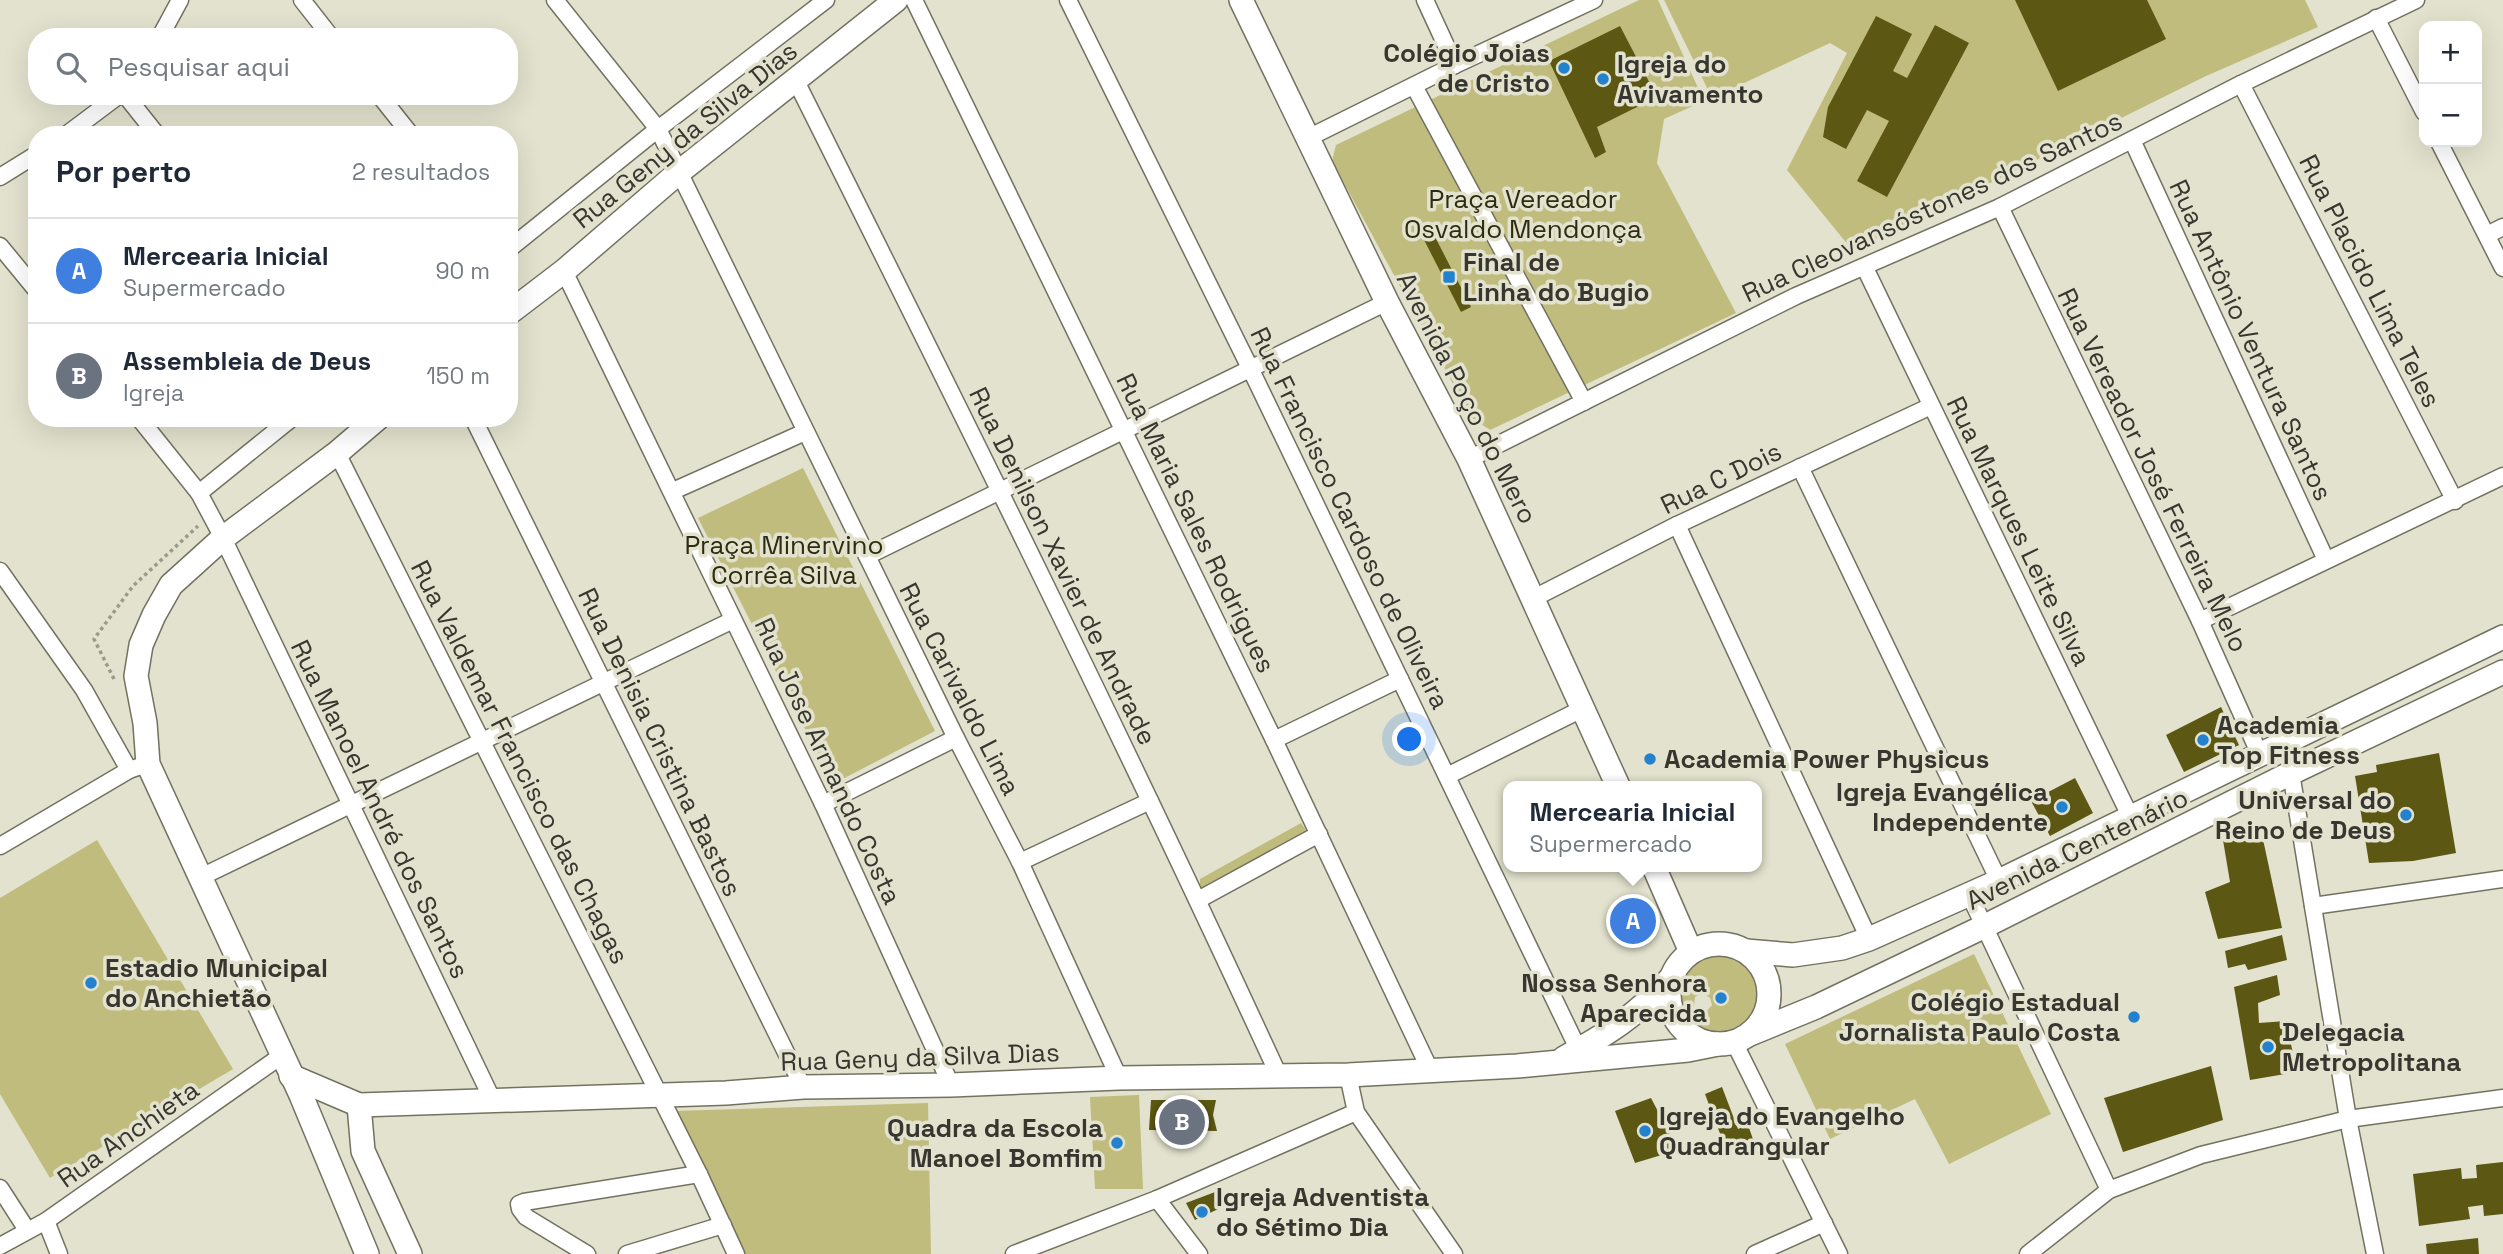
<!DOCTYPE html>
<html lang="pt">
<head>
<meta charset="utf-8">
<style>
	:root { --surface:#fff; --page:#f6f6f7; --text:#1f2937; --muted:#747a83; --line:#e0e1e3; --accent:#1a73e8 }
	body { margin:0; font-family:"Space Grotesk",sans-serif; background:var(--page); color:var(--text) }
	.controls { position:absolute; right:21px; top:21px; display:grid; overflow:hidden; border-radius:14px; box-shadow:0 7px 28px #0002 }
	.controls button { width:63px; height:63px; display:grid; place-items:center; padding:0; border:0; border-bottom:2px solid var(--line); background:var(--surface); color:var(--text); font:35px sans-serif }
	.you { position:absolute; left:1410px; top:740px; width:24px; height:24px; margin:-18px; border:5px solid #fff; border-radius:50%; background:#1a73e8; box-shadow:0 0 0 10px #1a73e833 }
	.badge { display:grid; place-items:center; width:46px; height:46px; border-radius:50%; background:var(--accent); color:#fff; font-size:23px; font-weight:700 }
	.pin { position:absolute; translate:-50% -50%; border:4px solid #fff; box-shadow:0 2px 7px #0006 }
	.popup { position:absolute; left:1503px; top:781px; width:259px; height:91px; box-sizing:border-box; display:grid; place-content:center; border-radius:14px; background:var(--surface); filter:drop-shadow(0 2px 5px #0005); font-size:23px; white-space:nowrap; color:var(--muted) }
	.popup b { font-size:26px; color:var(--text) }
	.popup::after { content:''; position:absolute; left:50%; top:100%; margin-left:-14px; border:14px solid transparent; border-top-color:var(--surface) }
	.list { margin:0; padding:0; list-style:none }
	h2 { display:flex; justify-content:space-between; align-items:center; height:91px; margin:0; padding:0 28px; font-size:30px }
	h2 small { font-size:23px; font-weight:400; color:var(--muted) }
	.list li { display:grid; grid-template-columns:46px 1fr auto; gap:21px; align-items:center; box-sizing:border-box; height:105px; padding:0 28px; border-top:2px solid var(--line) }
	.list b { display:block; font-size:26px; white-space:nowrap }
	.list p { margin:0; font-size:23px; white-space:nowrap; color:var(--muted) }
	.list em { font-size:23px; font-style:normal; color:var(--muted) }
	.icon { flex:none; width:38px; height:38px; fill:none; stroke:currentColor; stroke-width:2; stroke-linecap:round; stroke-linejoin:round }
	.map { position:relative; flex:none; width:2503px; height:1254px; overflow:hidden }
	.search { position:absolute; background:var(--surface); box-shadow:0 7px 28px #0002; left:28px; top:28px; width:490px; height:77px; display:flex; align-items:center; gap:18px; box-sizing:border-box; padding:0 24px; border-radius:28px; color:var(--muted); font-size:26px }
	.panel { position:absolute; background:var(--surface); box-shadow:0 7px 28px #0002; left:28px; top:126px; width:490px; height:301px; border-radius:28px }
	.map>svg:first-child { display:block }
	.green { fill:#c0bc7e; fill-rule:evenodd }
	.building { fill:#5c5712 }
	.lines { fill:none; stroke-linecap:round; stroke-linejoin:round }
	.street-casing { stroke:#737260; stroke-width:19 }
	.secondary-casing { stroke:#737260; stroke-width:26 }
	.path { stroke:#9b9b8c; stroke-width:3.5; stroke-dasharray:3.5 3.5; stroke-linecap:butt }
	.street { stroke:#fff; stroke-width:16 }
	.secondary { stroke:#fff; stroke-width:23 }
	.poi-dot { fill:#2382ce; stroke:#e2e2ce; stroke-width:2.5 }
	.labels { text-anchor:middle; dominant-baseline:central; stroke-width:7; stroke-linejoin:round; paint-order:stroke }
	.poi-label { font-size:26px; font-weight:bold; fill:#37362f; stroke:#e2e2ce; text-anchor:start }
	.street-label { font-size:26px; fill:#37362f; stroke:#e2e2ce }
	.park-label { font-size:26px; fill:#2e2c0e; stroke:#e2e2ce }
</style>
</head>
<body>
<div class="map">
<svg width="2503" height="1254" viewBox="0 0 2503 1254">
	<rect width="100%" height="100%" fill="#e2e2ce"/>
	<g class="green">
		<polygon points="1639,0 1658,0 1704,101 1664,119 1657,163 1736,313 1490,430 1471,417 1332,161 1336,145"/>
		<polygon points="1664,0 2305,0 2318,27 2206,76 1853,251 1787,170 1847,53 1830,43 1712,98"/>
		<polygon points="803,468 935,731 833,784 698,518"/>
		<polygon points="1301,823 1307,832 1200,892 1200,879"/>
		<polygon points="97,840 233,1069 50,1178 0,1094 0,898"/>
		<path d="M1720,950C1772,960 1767,1032 1716,1031C1662,1030 1664,950 1720,950ZM1703,993L1710,998L1712,1005L1705,1013L1691,1021L1688,1018L1690,1009L1694,1006L1695,997Z"/>
		<polygon points="1974,954 2051,1114 1949,1164 1915,1099 1830,1139 1785,1044"/>
		<polygon points="1139,1095 1143,1189 1095,1189 1090,1097"/>
		<polygon points="928,1103 931,1254 733,1254 673,1111"/>
	</g>
	<g class="building">
		<polygon points="2015,0 2147,0 2166,39 2058,91"/>
		<polygon points="1876,16 1912,34 1893,71 1907,78 1935,25 1969,43 1887,197 1857,181 1889,121 1867,110 1846,149 1823,137 1828,107"/>
		<polygon points="1620,26 1657,97 1597,127 1606,152 1595,158 1549,61"/>
		<polygon points="1431,229 1471,307 1461,312 1421,234"/>
		<polygon points="2221,707 2239,745 2184,772 2166,735"/>
		<polygon points="2439,753 2456,853 2413,861 2369,863 2355,776 2377,772 2376,765"/>
		<polygon points="2075,778 2093,813 2050,836 2031,801"/>
		<polygon points="2261,830 2282,928 2218,939 2205,892 2230,882 2223,840"/>
		<polygon points="2282,935 2287,960 2248,970 2245,964 2228,968 2225,951"/>
		<polygon points="2277,975 2280,995 2258,1003 2259,1023 2286,1021 2297,1072 2250,1080 2234,987"/>
		<polygon points="2211,1066 2223,1120 2123,1152 2104,1098"/>
		<polygon points="1722,1087 1738,1129 1748,1125 1754,1142 1727,1152 1705,1094"/>
		<polygon points="1651,1098 1678,1150 1635,1163 1615,1111"/>
		<polygon points="1151,1100 1216,1100 1213,1115 1217,1131 1149,1130"/>
		<polygon points="2503,1162 2503,1214 2484,1216 2483,1205 2468,1207 2470,1219 2419,1226 2413,1174 2461,1168 2462,1179 2477,1178 2476,1165"/>
		<polygon points="1223,1189 1231,1203 1195,1220 1186,1203"/>
		<polygon points="2478,1238 2479,1254 2427,1254 2426,1244"/>
	</g>
	<g class="lines">
		<defs>
			<g id="street">
				<polyline points="302,0 331,37"/>
				<polyline points="555,0 658,129 956,738 1020,862 1119,1078"/>
				<polyline points="914,0 1274,740 1430,1070"/>
				<polyline points="1068,0 1251,370 1582,1057"/>
				<polyline points="1425,0 1455,65"/>
				<polyline points="2376,18 2424,112"/>
				<polyline points="160,37 180,0"/>
				<path d="M796,81C961,411 1125,741 1279,1076"/>
				<polyline points="2241,84 2455,501"/>
				<polyline points="1414,86 1584,402"/>
				<polyline points="126,96 157,135"/>
				<polyline points="380,96 411,135"/>
				<polyline points="66,135 118,96"/>
				<polyline points="1306,139 1455,65 1594,0"/>
				<polyline points="2132,140 2326,560"/>
				<polyline points="2439,142 2503,268"/>
				<polyline points="0,177 37,154"/>
				<polyline points="2000,207 2200,621 2260,755"/>
				<polyline points="2487,235 2503,227"/>
				<polyline points="0,246 37,291"/>
				<polyline points="509,249 658,129 826,0"/>
				<polyline points="1865,268 2130,816"/>
				<polyline points="564,271 823,804 951,1085"/>
				<polyline points="139,418 199,493 223,538 493,1101"/>
				<polyline points="473,418 803,1087"/>
				<polyline points="337,453 699,1174 736,1254"/>
				<polyline points="1469,459 1796,296 2000,207 2241,84 2416,0"/>
				<polyline points="1800,467 1999,881"/>
				<polyline points="673,491 805,432"/>
				<polyline points="199,493 292,418"/>
				<polyline points="1677,525 1869,939"/>
				<polyline points="867,556 1387,302"/>
				<polyline points="0,571 84,690 129,770"/>
				<polyline points="1534,598 1677,525 1931,406"/>
				<polyline points="2200,621 2503,476"/>
				<polyline points="1274,740 1400,679"/>
				<polyline points="2291,773 2348,1119 2375,1254"/>
				<polyline points="1447,776 1584,708"/>
				<polyline points="823,804 956,738"/>
				<polyline points="0,846 129,770 138,767"/>
				<polyline points="1020,862 1150,801"/>
				<polyline points="201,877 733,620"/>
				<polyline points="1969,894 2109,1190"/>
				<polyline points="1198,900 1319,834"/>
				<polyline points="2313,906 2503,879"/>
				<polyline points="1734,1042 1839,1254"/>
				<polyline points="1348,1075 1356,1112 1454,1254"/>
				<polyline points="0,1188 27,1230"/>
				<polyline points="1157,1199 1199,1254"/>
				<polyline points="46,1221 59,1254"/>
				<polyline points="0,1246 46,1221 281,1056"/>
				<polyline points="587,1254 526,1217 520,1209 519,1204 524,1202 699,1174"/>
				<polyline points="627,1254 723,1225"/>
				<polyline points="1014,1254 1157,1199 1356,1112"/>
				<polyline points="1755,1254 1824,1223"/>
				<polyline points="2028,1254 2109,1190 2201,1155 2348,1119 2503,1098"/>
			</g>
			<g id="secondary">
				<polyline points="1241,0 1387,302 1469,459 1618,786"/>
				<polyline points="509,313 564,271 678,173 896,0"/>
				<polyline points="1654,867 1691,952"/>
				<circle cx="1719" cy="994" r="50"/>
				<polyline points="1746,951 1793,955 1842,948 1869,939 1999,881 2503,637"/>
				<polyline points="1750,1034 1816,1007 1983,927 2291,773 2503,672"/>
				<path d="M1564,1058C1607,1034 1636,1016 1670,979"/>
				<polyline points="291,1076 359,1105 726,1093 803,1087 951,1085 1119,1078 1348,1075 1517,1066 1688,1050 1718,1044"/>
				<polyline points="359,1105 363,1151 410,1254"/>
				<polyline points="367,1254 301,1095 148,764 145,723 136,676 141,645 154,615 171,585 223,538 337,453 378,418"/>
			</g>
		</defs>
		<use href="#street" class="street-casing"/>
		<use href="#secondary" class="secondary-casing"/>
		<polyline class="path" points="114,679 94,639 133,586 198,526"/>
		<use href="#street" class="street"/>
		<use href="#secondary" class="secondary"/>
	</g>
	<g class="poi-dot">
		<circle cx="1564" cy="68" r="7"/>
		<circle cx="1603" cy="79" r="7"/>
		<rect x="1442" y="270" width="14" height="14" rx="3.5"/>
		<circle cx="2203" cy="740" r="7"/>
		<circle cx="1650" cy="759" r="7"/>
		<circle cx="2062" cy="807" r="7"/>
		<circle cx="2406" cy="815" r="7"/>
		<circle cx="91" cy="983" r="7"/>
		<circle cx="1721" cy="998" r="7"/>
		<circle cx="2134" cy="1017" r="7"/>
		<circle cx="2268" cy="1047" r="7"/>
		<circle cx="1645" cy="1131" r="7"/>
		<circle cx="1117" cy="1143" r="7"/>
		<circle cx="1202" cy="1212" r="7"/>
	</g>
	<g class="labels">
		<g class="poi-label">
			<text x="1550" y="53" text-anchor="end">Colégio Joias<tspan x="1550" dy="30">de Cristo</tspan></text>
			<text x="1617" y="64">Igreja do<tspan x="1617" dy="30">Avivamento</tspan></text>
			<text x="1463" y="262">Final de<tspan x="1463" dy="30">Linha do Bugio</tspan></text>
			<text x="2217" y="725">Academia<tspan x="2217" dy="30">Top Fitness</tspan></text>
			<text x="1664" y="759">Academia Power Physicus</text>
			<text x="2048" y="792" text-anchor="end">Igreja Evangélica<tspan x="2048" dy="30">Independente</tspan></text>
			<text x="2392" y="800" text-anchor="end">Universal do<tspan x="2392" dy="30">Reino de Deus</tspan></text>
			<text x="105" y="968">Estadio Municipal<tspan x="105" dy="30">do Anchietão</tspan></text>
			<text x="1707" y="983" text-anchor="end">Nossa Senhora<tspan x="1707" dy="30">Aparecida</tspan></text>
			<text x="2120" y="1002" text-anchor="end">Colégio Estadual<tspan x="2120" dy="30">Jornalista Paulo Costa</tspan></text>
			<text x="2282" y="1032">Delegacia<tspan x="2282" dy="30">Metropolitana</tspan></text>
			<text x="1659" y="1116">Igreja do Evangelho<tspan x="1659" dy="30">Quadrangular</tspan></text>
			<text x="1103" y="1128" text-anchor="end">Quadra da Escola<tspan x="1103" dy="30">Manoel Bomfim</tspan></text>
			<text x="1216" y="1197">Igreja Adventista<tspan x="1216" dy="30">do Sétimo Dia</tspan></text>
		</g>
		<g class="street-label">
			<text transform="translate(685 135) rotate(-39)">Rua Geny da Silva Dias</text>
			<text transform="translate(1932 207) rotate(-25)">Rua Cleovansóstones dos Santos</text>
			<text transform="translate(2370 281) rotate(63)">Rua Placido Lima Teles</text>
			<text transform="translate(2251 340) rotate(65)">Rua Antônio Ventura Santos</text>
			<text transform="translate(1467 398) rotate(63)">Avenida Poço do Mero</text>
			<text transform="translate(2153 470) rotate(64)">Rua Vereador José Ferreira Melo</text>
			<text transform="translate(1721 478) rotate(-26)">Rua C Dois</text>
			<text transform="translate(1350 518) rotate(64)">Rua Francisco Cardoso de Oliveira</text>
			<text transform="translate(1196 523) rotate(64)">Rua Maria Sales Rodrigues</text>
			<text transform="translate(2019 531) rotate(64)">Rua Marques Leite Silva</text>
			<text transform="translate(1063 566) rotate(64)">Rua Denilson Xavier de Andrade</text>
			<text transform="translate(960 689) rotate(63)">Rua Carivaldo Lima</text>
			<text transform="translate(660 742) rotate(64)">Rua Denisia Cristina Bastos</text>
			<text transform="translate(828 761) rotate(65)">Rua Jose Armando Costa</text>
			<text transform="translate(520 762) rotate(63)">Rua Valdemar Francisco das Chagas</text>
			<text transform="translate(380 809) rotate(64)">Rua Manoel André dos Santos</text>
			<text transform="translate(2077 849) rotate(-26)">Avenida Centenário</text>
			<text transform="translate(920 1057) rotate(-2)">Rua Geny da Silva Dias</text>
			<text transform="translate(128 1134) rotate(-35)">Rua Anchieta</text>
		</g>
		<g class="park-label">
			<text x="1523" y="199">Praça Vereador<tspan x="1523" dy="30">Osvaldo Mendonça</tspan></text>
			<text x="784" y="545">Praça Minervino<tspan x="784" dy="30">Corrêa Silva</tspan></text>
		</g>
	</g>
</svg>
<div class="controls">
<button>+</button>
<button>−</button>
</div>
<div class="you"></div>
<div class="pin badge" style="left:1633px;top:921px;background:#3f7fe0">A</div>
<div class="popup"><b>Mercearia Inicial</b>Supermercado</div>
<div class="pin badge" style="left:1182px;top:1122px;background:#6b7280">B</div>
<div class="search"><svg class="icon" aria-label="search" viewBox="0 0 24 24"><circle cx="10" cy="10" r="6"/><path d="M15 15l6 6"/></svg>Pesquisar aqui</div>
<section class="panel">
<h2>Por perto<small>2 resultados</small></h2>
<ul class="list">
<li><span class="badge" style="background:#3f7fe0">A</span><div><b>Mercearia Inicial</b><p>Supermercado</p></div><em>90 m</em></li>
<li><span class="badge" style="background:#6b7280">B</span><div><b>Assembleia de Deus</b><p>Igreja</p></div><em>150 m</em></li>
</ul>
</section>
</div>
</body>
</html>
